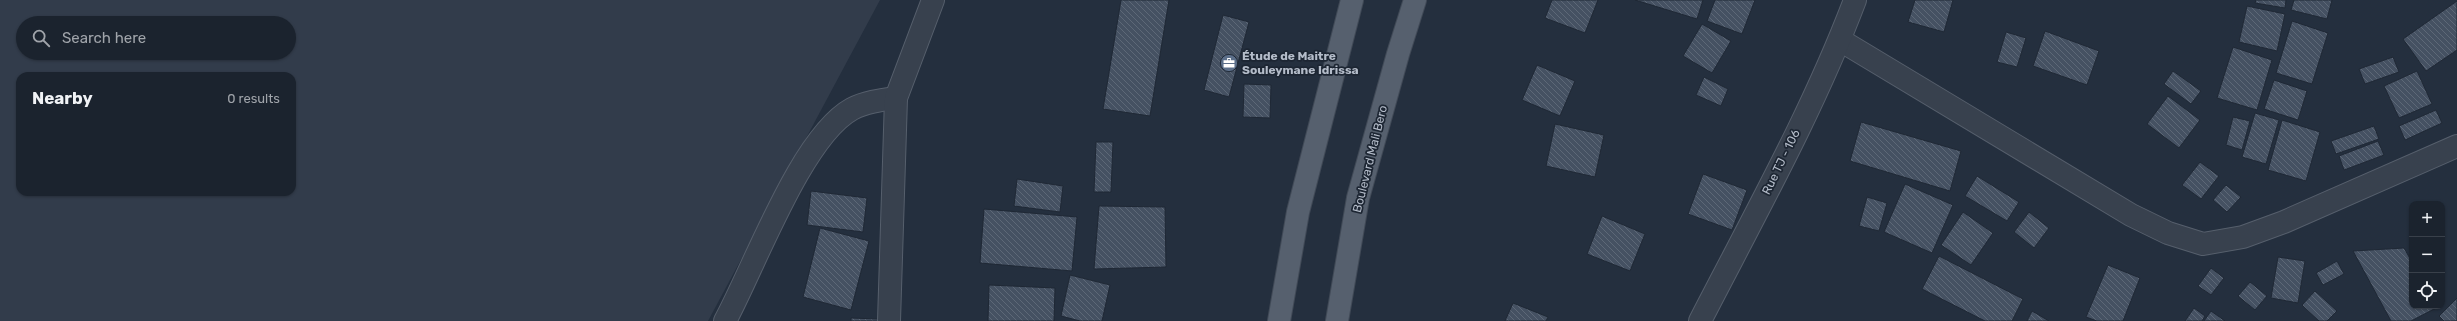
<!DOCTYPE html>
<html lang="en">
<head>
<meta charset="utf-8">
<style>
	:root { --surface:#1b232e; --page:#282f3a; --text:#f1f3f6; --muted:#a0a4aa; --line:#39404a }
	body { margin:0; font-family:Rubik,sans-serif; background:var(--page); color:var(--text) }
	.controls { position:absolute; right:12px; bottom:12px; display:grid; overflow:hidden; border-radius:8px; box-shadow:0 1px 3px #0004 }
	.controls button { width:36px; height:36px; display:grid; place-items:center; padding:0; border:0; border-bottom:1px solid var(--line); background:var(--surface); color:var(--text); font:20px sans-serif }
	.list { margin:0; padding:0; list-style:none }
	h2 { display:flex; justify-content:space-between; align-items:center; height:52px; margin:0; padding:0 16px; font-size:17px }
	h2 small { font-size:13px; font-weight:400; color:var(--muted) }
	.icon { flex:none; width:22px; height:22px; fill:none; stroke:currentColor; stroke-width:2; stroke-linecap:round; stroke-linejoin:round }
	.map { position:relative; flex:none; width:2457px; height:321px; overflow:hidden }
	.search { position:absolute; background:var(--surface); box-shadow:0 1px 3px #0004; left:16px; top:16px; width:280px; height:44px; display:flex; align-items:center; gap:10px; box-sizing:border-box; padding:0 14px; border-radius:22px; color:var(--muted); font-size:15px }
	.panel { position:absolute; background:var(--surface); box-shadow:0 1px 3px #0004; left:16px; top:72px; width:280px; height:124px; border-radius:12px }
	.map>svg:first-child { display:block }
	.airport { fill:#323c4b; fill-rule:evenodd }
	.building { fill:url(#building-back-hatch); stroke:#1f2835 }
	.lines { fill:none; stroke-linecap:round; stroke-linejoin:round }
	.minor-casing { stroke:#565f6c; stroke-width:24 }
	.major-casing { stroke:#414a57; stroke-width:24 }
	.minor { stroke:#38414e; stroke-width:22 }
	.major { stroke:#56606e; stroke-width:22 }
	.labels { text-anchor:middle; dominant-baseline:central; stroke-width:3.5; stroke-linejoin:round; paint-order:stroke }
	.poi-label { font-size:12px; font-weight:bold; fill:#b4bcc9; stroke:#1d2633; text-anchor:start }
	.street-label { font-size:12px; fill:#b4bcc9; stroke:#1d2633 }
</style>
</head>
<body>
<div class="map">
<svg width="2457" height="321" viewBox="0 0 2457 321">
	<defs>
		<pattern id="building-back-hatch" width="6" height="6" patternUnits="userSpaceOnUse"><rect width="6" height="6" fill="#455162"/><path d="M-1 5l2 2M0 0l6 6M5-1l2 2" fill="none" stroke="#5d6877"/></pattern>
	</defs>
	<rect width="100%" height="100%" fill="#242f3e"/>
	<path class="airport" d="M0,0H880L708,321H0ZM23,23H289V53H23ZM20,76H292V192H20Z"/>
	<g class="building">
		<polygon points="1121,0 1169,0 1150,116 1103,109"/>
		<polygon points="1552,0 1598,0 1585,33 1545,18"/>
		<polygon points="1635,0 1703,0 1697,19"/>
		<polygon points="1715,0 1755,0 1742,34 1707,21"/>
		<polygon points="1915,0 1953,0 1944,32 1908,22"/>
		<polygon points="2256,0 2286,0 2285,8 2255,3"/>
		<polygon points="2294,0 2332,0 2327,19 2291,10"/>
		<polygon points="2457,1 2457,50 2426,71 2403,39"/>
		<polygon points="2247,6 2285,14 2277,51 2239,42"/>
		<polygon points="1223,15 1249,22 1229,97 1204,90"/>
		<polygon points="2292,21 2328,33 2312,84 2276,73"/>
		<polygon points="1702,24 1731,41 1712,73 1683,56"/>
		<polygon points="2045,31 2099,51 2087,85 2033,66"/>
		<polygon points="2006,32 2026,38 2017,67 1997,62"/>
		<polygon points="2233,47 2272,60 2257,110 2217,98"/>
		<polygon points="2393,57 2399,72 2365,84 2359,69"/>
		<polygon points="1537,65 1575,81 1560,116 1522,100"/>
		<polygon points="2173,71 2201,91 2191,104 2164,84"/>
		<polygon points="2417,71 2432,104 2399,118 2384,86"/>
		<polygon points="1704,77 1728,89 1721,106 1696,95"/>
		<polygon points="2274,80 2307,91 2298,120 2264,109"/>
		<polygon points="1244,84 1271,85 1270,118 1243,117"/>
		<polygon points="2168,96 2200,120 2179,148 2147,124"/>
		<polygon points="2436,110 2442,123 2405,140 2399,126"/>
		<polygon points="2255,113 2279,120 2266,164 2242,157"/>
		<polygon points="2233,117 2250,121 2242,150 2226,145"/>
		<polygon points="2282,120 2320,132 2306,181 2268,170"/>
		<polygon points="1861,122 1961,151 1950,191 1850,161"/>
		<polygon points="1555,124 1604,135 1595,177 1546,166"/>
		<polygon points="2374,126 2379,139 2336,154 2331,141"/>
		<polygon points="2378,141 2384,155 2344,170 2339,156"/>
		<polygon points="1096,142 1113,142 1111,192 1094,192"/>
		<polygon points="2200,162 2219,176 2201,199 2182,185"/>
		<polygon points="1703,174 1747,190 1732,230 1688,214"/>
		<polygon points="1977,176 2019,202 2007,221 1965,196"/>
		<polygon points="1017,179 1063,186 1060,212 1014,206"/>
		<polygon points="1905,184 1953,205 1932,253 1884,232"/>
		<polygon points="2226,185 2241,197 2227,212 2213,200"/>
		<polygon points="811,191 867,198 863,232 807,225"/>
		<polygon points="1867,197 1887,203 1879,231 1859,226"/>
		<polygon points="1099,206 1165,207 1166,267 1094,269"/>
		<polygon points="984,209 1077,217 1072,271 980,263"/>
		<polygon points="1963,212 1993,233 1971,265 1941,245"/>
		<polygon points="2029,212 2049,228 2034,248 2014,232"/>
		<polygon points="1602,216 1645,234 1630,271 1587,254"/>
		<polygon points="820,228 869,241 851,310 803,297"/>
		<polygon points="2404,248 2412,262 2412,306 2438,307 2411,321 2391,321 2353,251"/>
		<polygon points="1939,256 2023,299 2012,321 1985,321 1922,289"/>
		<polygon points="2278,257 2305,261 2298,303 2271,298"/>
		<polygon points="2337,261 2344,274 2323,285 2316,273"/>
		<polygon points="2108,265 2140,278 2123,321 2097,321 2086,317"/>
		<polygon points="2211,268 2224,278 2211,295 2198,286"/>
		<polygon points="1070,275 1110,285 1102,321 1080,321 1061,316"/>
		<polygon points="2250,282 2267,296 2255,310 2238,296"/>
		<polygon points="989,285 1055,288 1054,321 988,321"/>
		<polygon points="2315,291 2337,311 2327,321 2319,321 2302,305"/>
		<polygon points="2457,298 2457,321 2444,321 2439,316"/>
		<polygon points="1513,303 1548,317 1546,321 1505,321"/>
		<polygon points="2194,308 2205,316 2202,321 2185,321"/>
		<polygon points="2032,311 2049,321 2027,321"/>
		<polygon points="2211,311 2225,321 2204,321"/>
		<polygon points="851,318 878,319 878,321 851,321"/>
	</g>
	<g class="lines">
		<defs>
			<g id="minor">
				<polyline points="1840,40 2131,215 2168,233 2203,244 2243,237 2284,222 2457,146"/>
				<path d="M725,321C754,268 801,137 852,109C865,102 881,100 896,98"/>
				<polyline points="889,321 896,98 933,0"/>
				<path d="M1700,321C1754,216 1813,111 1855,0"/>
			</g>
			<g id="major">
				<polyline points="1279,321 1298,212 1352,0"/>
				<polyline points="1337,321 1358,198 1398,54 1415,0"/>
			</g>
		</defs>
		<use href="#minor" class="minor-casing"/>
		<use href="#major" class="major-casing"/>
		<use href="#minor" class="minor"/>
		<use href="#major" class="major"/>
	</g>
	<defs>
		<symbol id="office-disc" viewBox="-11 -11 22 22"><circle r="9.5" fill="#5c6f8a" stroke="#1d2633"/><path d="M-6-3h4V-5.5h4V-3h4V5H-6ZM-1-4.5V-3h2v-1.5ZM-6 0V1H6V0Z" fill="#fff"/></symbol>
	</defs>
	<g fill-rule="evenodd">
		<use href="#office-disc" x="1219" y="53" width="20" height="20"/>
	</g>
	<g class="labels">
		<g class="poi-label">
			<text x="1242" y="56">Étude de Maitre<tspan x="1242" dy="14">Souleymane Idrissa</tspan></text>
		</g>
		<g class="street-label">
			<text transform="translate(1370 159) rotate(-76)">Boulevard Mali Bero</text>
			<text transform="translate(1781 162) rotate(-64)">Rue TJ - 106</text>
		</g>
	</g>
</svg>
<div class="controls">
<button>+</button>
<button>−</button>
<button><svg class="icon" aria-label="locate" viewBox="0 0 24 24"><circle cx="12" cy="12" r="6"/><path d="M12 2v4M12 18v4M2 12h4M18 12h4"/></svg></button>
</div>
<div class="search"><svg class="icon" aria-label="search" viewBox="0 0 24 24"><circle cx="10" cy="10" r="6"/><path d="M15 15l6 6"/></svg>Search here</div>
<section class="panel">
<h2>Nearby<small>0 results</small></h2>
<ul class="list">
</ul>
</section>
</div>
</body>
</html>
